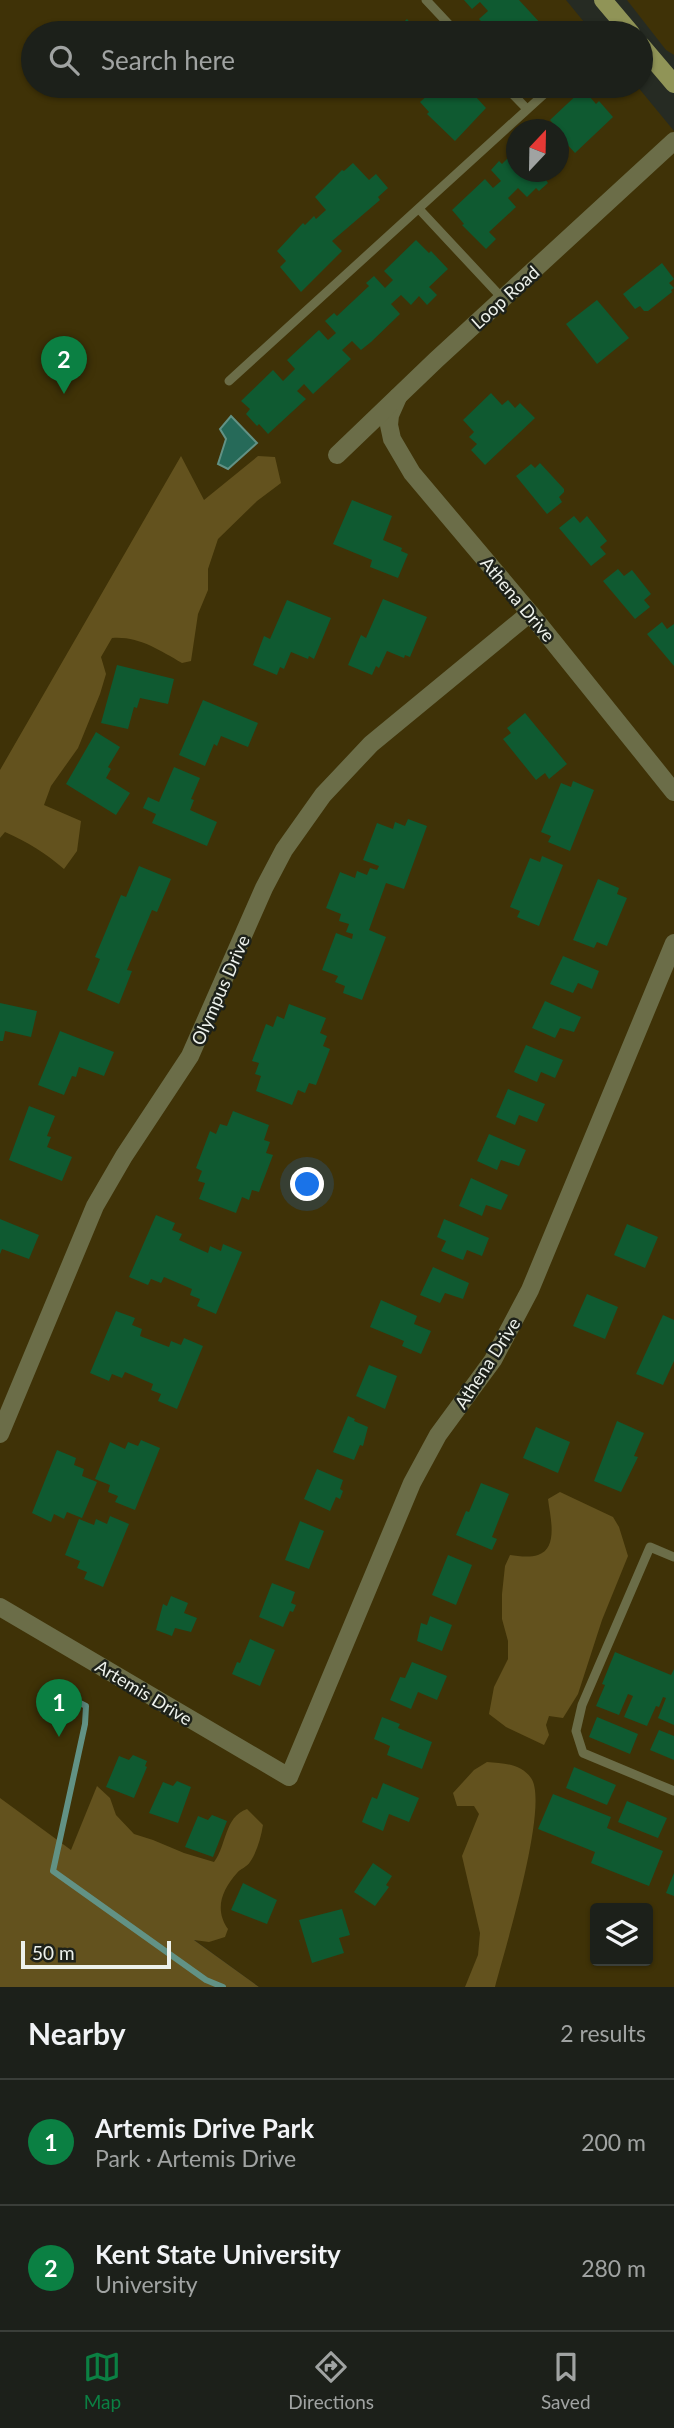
<!DOCTYPE html>
<html lang="en">
<head>
<meta charset="utf-8">
<style>
	:root { --surface:#1c201a; --page:#292d27; --text:#f1f3f6; --muted:#a0a3a2; --line:#3a3e39; --accent:#0b8043 }
	body { margin:0; font-family:Lato,sans-serif; background:var(--page); color:var(--text) }
	.controls { position:absolute; right:21px; bottom:21px; display:grid; overflow:hidden; border-radius:7px; box-shadow:0 2px 5px #0004 }
	.controls button { width:63px; height:63px; display:grid; place-items:center; padding:0; border:0; border-bottom:2px solid var(--line); background:var(--surface); color:var(--text); font:35px sans-serif }
	.compass { position:absolute; left:506px; top:119px; width:63px; height:63px; border-radius:50%; background:var(--surface); box-shadow:0 2px 5px #0004; rotate:22deg }
	.scale { position:absolute; left:21px; bottom:18px; width:150px; box-sizing:border-box; padding-left:7px; border:4px solid #edf1eb; border-top:0; font-size:19px; line-height:24px; white-space:nowrap; color:#edf1eb; -webkit-text-stroke:5px #1d2119; paint-order:stroke }
	.you { position:absolute; left:308px; top:1185px; width:24px; height:24px; margin:-18px; border:5px solid #fff; border-radius:50%; background:#1a73e8; box-shadow:0 0 0 10px #1a73e833 }
	.badge { display:grid; place-items:center; width:46px; height:46px; border-radius:50%; background:var(--accent); color:#fff; font-size:23px; font-weight:700 }
	.pin { position:absolute; translate:-50% -58px; filter:drop-shadow(0 2px 4px #0008) }
	.pin::after { content:''; position:absolute; top:37px; width:24px; height:21px; background:inherit; clip-path:polygon(0 0,100% 0,50% 100%) }
	.list { margin:0; padding:0; list-style:none }
	h2 { display:flex; justify-content:space-between; align-items:center; height:91px; margin:0; padding:0 28px; font-size:30px }
	h2 small { font-size:23px; font-weight:400; color:var(--muted) }
	.list li { display:grid; grid-template-columns:46px 1fr auto; gap:21px; align-items:center; box-sizing:border-box; height:126px; padding:0 28px; border-top:2px solid var(--line) }
	.list b { display:block; font-size:26px; white-space:nowrap }
	.list p { margin:0; font-size:23px; white-space:nowrap; color:var(--muted) }
	.list em { font-size:23px; font-style:normal; color:var(--muted) }
	.icon { flex:none; width:38px; height:38px; fill:none; stroke:currentColor; stroke-width:2; stroke-linecap:round; stroke-linejoin:round }
	.map { position:relative; flex:none; width:674px; height:1987px; overflow:hidden }
	.search { position:absolute; background:var(--surface); box-shadow:0 2px 5px #0004; left:21px; right:21px; top:21px; height:77px; display:flex; align-items:center; gap:18px; box-sizing:border-box; padding:0 24px; border-radius:38px; color:var(--muted); font-size:26px }
	.sheet { height:343px; background:var(--surface) }
	nav { display:flex; justify-content:space-around; align-items:center; box-sizing:border-box; height:98px; border-top:2px solid var(--line); background:var(--surface); font-size:19px; color:var(--muted) }
	nav a { display:grid; justify-items:center; gap:4px }
	nav .on { color:var(--accent) }
	.map>svg:first-child { display:block }
	.green { fill:#3f3207; fill-rule:evenodd }
	.forest { fill:#63521e }
	.water { fill:#266a59; stroke:#629285; stroke-width:2 }
	.lines { fill:none; stroke-linecap:round; stroke-linejoin:round }
	.stream { stroke:#629285; stroke-width:6 }
	.building { fill:#0f5a31 }
	.service { stroke:#6b6d48; stroke-width:9 }
	.minor { stroke:#6b6d48; stroke-width:18 }
	.secondary { stroke:#909457; stroke-width:18 }
	.labels { text-anchor:middle; dominant-baseline:central; stroke-width:5; stroke-linejoin:round; paint-order:stroke }
	.street-label { font-size:18px; fill:#edf1eb; stroke:#1d2119 }
</style>
</head>
<body>
<div class="map">
<svg width="674" height="1987" viewBox="0 0 674 1987">
	<rect width="100%" height="100%" fill="#262b23"/>
	<g class="green">
		<path d="M0,0H566L593,33H33V86H637L674,131V1987H259L0,1799V838L4,832L0,770ZM516,130H558V172H516ZM595,1908H648V1961H595Z"/>
		<polygon points="627,0 674,0 674,55 666,50"/>
	</g>
	<g class="forest">
		<path d="M181,456L204,500L258,456L275,457L281,483L257,501L218,539L208,569V590L198,614L191,661L182,663C159,650 139,636 112,638L101,657L106,674L100,694L78,748L51,786L44,805L81,821L77,851L64,869C44,852 29,843 5,832L0,838V770Z"/>
		<path d="M560,1492L613,1517L619,1527L628,1556L602,1620L578,1694L563,1718L549,1716L546,1725L549,1735L544,1745L506,1727L489,1714L494,1687L508,1659V1641L502,1619V1594L505,1566L510,1555C518,1556 529,1558 538,1555C559,1548 550,1516 548,1499Z"/>
		<path d="M487,1762C503,1763 521,1764 531,1778C550,1804 504,1952 495,1987H465L478,1955L480,1933L462,1856L479,1814L474,1806H457L453,1793L474,1770Z"/>
		<path d="M97,1786L110,1798L116,1815L134,1834L153,1840L184,1853L214,1862C227,1845 224,1817 247,1809L263,1825C261,1837 257,1852 250,1862C247,1867 240,1869 237,1873C222,1890 214,1909 228,1929L225,1937L209,1942L194,1940L259,1987H0V1798L71,1850Z"/>
	</g>
	<polygon class="water" points="231,416 257,443 228,469 218,464 226,439 220,429"/>
	<g class="lines">
		<polyline class="stream" points="80,1703 86,1706 85,1724 53,1871 206,1980 223,1987"/>
	</g>
	<g class="building">
		<polygon points="464,0 519,0 542,25 533,33 492,33 479,19 488,11 480,2 472,9"/>
		<polygon points="407,19 419,33 392,33"/>
		<polygon points="397,86 466,86 486,108 455,141 427,114 429,112 420,102 429,94 422,87 414,95 407,87 402,91"/>
		<polygon points="583,89 596,104 599,101 613,117 575,153 566,143 558,151 558,129 550,120"/>
		<polygon points="516,150 516,172 555,172 546,180 548,183 539,191 536,188 527,197 518,188 508,198 516,207 489,232 496,239 486,249 462,225 464,224 452,210 485,179 493,188 501,181 491,170 499,161 502,164"/>
		<polygon points="353,163 369,180 376,174 388,188 378,197 380,200 332,241 342,251 301,292 280,267 286,261 277,251 303,223 305,225 314,216 316,219 326,210 315,197 342,170 344,171"/>
		<polygon points="416,240 429,253 431,251 448,269 429,287 437,295 427,305 419,296 411,305 401,295 391,304 400,314 371,342 361,350 352,341 342,350 351,359 313,394 304,384 297,391 306,399 268,434 259,424 257,426 246,414 250,409 241,401 273,370 283,381 295,369 287,360 319,330 328,340 336,333 325,321 334,313 337,316 369,286 366,283 374,276 385,288 393,280 384,271"/>
		<polygon points="662,263 674,279 669,283 674,288 671,290 672,292 648,311 644,311 640,306 635,309 623,294"/>
		<polygon points="597,300 629,338 597,364 566,324"/>
		<polygon points="491,393 502,405 508,400 515,408 520,403 535,418 485,465 471,450 477,444 469,437 474,432 463,420"/>
		<polygon points="540,463 564,489 564,492 559,497 562,502 547,514 516,476 531,464 535,468"/>
		<polygon points="352,500 392,516 383,540 402,548 401,551 408,554 398,578 370,567 372,560 333,544"/>
		<polygon points="574,516 580,523 587,516 607,541 600,547 606,554 591,566 559,528"/>
		<polygon points="618,569 624,576 632,570 651,594 644,600 650,607 635,619 603,581"/>
		<polygon points="383,599 427,617 410,657 405,655 404,658 387,651 379,668 376,666 372,675 348,665 361,635 366,638"/>
		<polygon points="287,600 331,618 314,659 309,656 308,659 291,652 284,669 280,667 277,675 253,665 264,636 270,639"/>
		<polygon points="662,622 667,629 674,624 674,666 647,634"/>
		<polygon points="117,665 174,679 168,704 140,698 137,708 134,707 128,729 101,723"/>
		<polygon points="203,700 258,723 248,747 221,736 217,746 214,744 205,766 179,755"/>
		<polygon points="525,713 567,764 549,779 545,773 536,780 503,739 511,733 507,728"/>
		<polygon points="96,732 120,747 108,767 111,769 106,778 130,793 116,815 66,784"/>
		<polygon points="174,767 200,778 191,799 194,800 190,810 217,822 207,846 152,823 156,814 143,808 148,797 159,802"/>
		<polygon points="573,781 594,790 570,851 548,842 551,836 541,832 561,783 571,787"/>
		<polygon points="408,819 427,826 404,889 386,883 369,930 386,937 362,1000 343,993 345,986 335,982 338,976 322,970 336,933 352,939 353,934 346,932 349,924 339,921 341,914 326,908 340,872 355,878 357,871 367,875 370,868 377,870 379,866 363,860 377,823 393,829 395,822 405,826"/>
		<polygon points="542,856 563,865 539,926 517,917 520,911 510,907 530,858 540,862"/>
		<polygon points="139,866 171,879 157,912 152,910 127,970 132,971 119,1004 87,990 100,959 95,957 121,895 126,897"/>
		<polygon points="598,879 619,888 617,894 627,898 607,946 597,942 594,948 573,940"/>
		<polygon points="563,956 599,971 592,989 578,983 573,993 550,984"/>
		<polygon points="545,1001 581,1017 574,1032 560,1028 555,1038 532,1028"/>
		<polygon points="0,1003 37,1011 31,1037 5,1031 3,1041 0,1041"/>
		<polygon points="289,1004 326,1018 320,1033 327,1036 323,1046 330,1049 316,1085 309,1083 305,1093 298,1090 292,1105 256,1091 261,1076 255,1074 259,1063 252,1061 266,1024 273,1027 277,1016 284,1019"/>
		<polygon points="60,1031 114,1052 104,1076 79,1067 76,1077 72,1076 64,1095 38,1085"/>
		<polygon points="526,1045 563,1060 555,1078 541,1072 537,1082 514,1072"/>
		<polygon points="508,1089 545,1104 537,1122 519,1115 515,1125 496,1117"/>
		<polygon points="29,1106 55,1116 47,1136 51,1137 47,1147 72,1157 62,1181 9,1160"/>
		<polygon points="233,1111 269,1125 264,1140 270,1142 266,1153 273,1155 259,1192 252,1190 249,1200 242,1197 236,1213 199,1199 205,1183 198,1181 202,1171 196,1168 210,1131 216,1134 220,1124 227,1126"/>
		<polygon points="489,1134 526,1150 519,1166 501,1160 497,1170 477,1161"/>
		<polygon points="471,1178 508,1195 501,1210 486,1205 482,1216 459,1206"/>
		<polygon points="156,1215 175,1223 172,1230 182,1234 179,1240 208,1253 210,1246 221,1251 223,1244 242,1252 216,1314 197,1306 200,1299 190,1295 192,1289 164,1277 161,1283 151,1279 148,1285 129,1277"/>
		<polygon points="0,1219 39,1235 29,1259 2,1249 0,1254"/>
		<polygon points="444,1219 489,1238 482,1256 467,1250 463,1260 441,1251 446,1241 437,1237"/>
		<polygon points="627,1224 658,1237 645,1268 614,1255"/>
		<polygon points="433,1267 469,1283 463,1299 445,1293 440,1303 420,1295"/>
		<polygon points="587,1294 618,1307 605,1339 573,1326"/>
		<polygon points="381,1300 417,1316 414,1324 431,1331 421,1354 402,1346 404,1341 370,1327"/>
		<polygon points="116,1311 135,1318 132,1325 142,1329 140,1336 169,1347 171,1341 181,1345 184,1338 203,1346 177,1409 158,1401 161,1394 151,1390 153,1384 125,1372 122,1378 112,1374 109,1381 90,1373"/>
		<polygon points="663,1315 674,1320 674,1361 663,1385 636,1374"/>
		<polygon points="369,1365 397,1376 385,1409 356,1396"/>
		<polygon points="348,1416 355,1419 354,1421 368,1427 363,1446 360,1445 354,1460 333,1452"/>
		<polygon points="617,1421 644,1433 634,1456 638,1457 621,1492 594,1481"/>
		<polygon points="536,1427 570,1442 558,1473 523,1458"/>
		<polygon points="141,1440 160,1448 135,1510 115,1502 118,1496 108,1492 110,1485 95,1479 110,1442 125,1449 128,1442 138,1446"/>
		<polygon points="57,1450 76,1458 74,1465 84,1469 82,1476 97,1482 82,1518 67,1512 64,1519 54,1514 51,1522 32,1513"/>
		<polygon points="317,1469 343,1480 340,1489 343,1491 340,1499 336,1497 330,1511 304,1499"/>
		<polygon points="481,1483 509,1494 492,1537 497,1539 492,1550 456,1535 466,1511 469,1512"/>
		<polygon points="110,1516 129,1524 103,1587 84,1579 87,1572 77,1568 80,1561 65,1555 79,1519 94,1525 96,1519 107,1524"/>
		<polygon points="300,1521 324,1531 309,1569 285,1560"/>
		<polygon points="448,1555 472,1565 456,1605 432,1595"/>
		<polygon points="272,1583 295,1592 291,1603 296,1605 293,1612 290,1611 283,1627 259,1617"/>
		<polygon points="171,1596 188,1603 184,1613 197,1618 191,1632 175,1628 172,1636 156,1630 163,1604 167,1606"/>
		<polygon points="430,1616 452,1625 442,1651 417,1641 421,1623 427,1625"/>
		<polygon points="250,1639 275,1650 260,1686 232,1674 237,1662 240,1663"/>
		<polygon points="615,1652 671,1675 674,1669 674,1725 658,1718 666,1698 663,1697 659,1707 656,1706 647,1726 624,1717 633,1696 628,1694 619,1715 596,1706 605,1685 602,1684"/>
		<polygon points="412,1662 447,1676 437,1700 418,1692 411,1709 390,1700 400,1677 405,1678"/>
		<polygon points="382,1717 400,1724 398,1728 432,1742 422,1769 387,1755 390,1746 374,1739"/>
		<polygon points="597,1717 638,1734 630,1754 589,1737"/>
		<polygon points="659,1730 674,1736 674,1760 650,1750"/>
		<polygon points="133,1755 147,1761 145,1766 147,1767 134,1798 106,1787 119,1756 129,1760"/>
		<polygon points="574,1767 616,1785 607,1805 566,1788"/>
		<polygon points="177,1781 191,1787 178,1823 149,1813 163,1782 173,1786"/>
		<polygon points="383,1783 419,1798 409,1822 389,1814 383,1831 362,1822 372,1797 377,1799"/>
		<polygon points="553,1794 611,1817 607,1828 663,1851 649,1886 591,1863 595,1852 538,1829"/>
		<polygon points="627,1801 667,1818 658,1838 618,1822"/>
		<polygon points="212,1815 227,1821 213,1857 185,1847 198,1816 208,1820"/>
		<polygon points="373,1863 392,1876 386,1885 389,1887 375,1906 354,1892"/>
		<polygon points="674,1873 674,1896 666,1893"/>
		<polygon points="243,1883 277,1900 267,1924 231,1910"/>
		<polygon points="342,1909 350,1935 339,1938 344,1953 312,1963 299,1920"/>
	</g>
	<g class="lines">
		<g class="service">
			<polyline points="426,0 457,33"/>
			<polyline points="505,86 527,109"/>
			<polyline points="419,209 503,299"/>
			<polyline points="229,381 553,86"/>
			<polyline points="674,1557 650,1547 582,1705 576,1731 583,1753 674,1791"/>
		</g>
		<g class="minor">
			<polyline points="398,397 390,415 389,425 392,439 412,473 530,613 674,792"/>
			<polyline points="337,455 436,360 674,141"/>
			<polyline points="0,1434 95,1206 124,1156 190,1056 264,888 284,850 323,795 371,744 530,613"/>
			<polyline points="0,1607 289,1777 412,1483 438,1435 493,1360 530,1290 674,943"/>
		</g>
		<g class="secondary">
			<polyline points="603,0 631,33"/>
			<polyline points="641,45 674,84"/>
		</g>
	</g>
	<g class="labels">
		<g class="street-label">
			<text transform="translate(505 297) rotate(-42)">Loop Road</text>
			<text transform="translate(518 599) rotate(50)">Athena Drive</text>
			<text transform="translate(220 990) rotate(-66)">Olympus Drive</text>
			<text transform="translate(487 1363) rotate(-57)">Athena Drive</text>
			<text transform="translate(144 1692) rotate(31)">Artemis Drive</text>
		</g>
	</g>
</svg>
<div class="controls">
<button><svg class="icon" aria-label="layers" viewBox="0 0 24 24"><path d="M12 4l9 5-9 5-9-5zM3 14l9 5 9-5"/></svg></button>
</div>
<svg class="compass" viewBox="-18 -18 36 36"><path d="M0-13l5 13h-10z" fill="#e53935"/><path d="M0 13l5-13h-10z" fill="#a0a3a2"/></svg>
<div class="scale">50 m</div>
<div class="you"></div>
<div class="pin badge" style="left:59px;top:1737px">1</div>
<div class="pin badge" style="left:64px;top:394px">2</div>
<div class="search"><svg class="icon" aria-label="search" viewBox="0 0 24 24"><circle cx="10" cy="10" r="6"/><path d="M15 15l6 6"/></svg>Search here</div>
</div>
<section class="sheet">
<h2>Nearby<small>2 results</small></h2>
<ul class="list">
<li><span class="badge">1</span><div><b>Artemis Drive Park</b><p>Park · Artemis Drive</p></div><em>200 m</em></li>
<li><span class="badge">2</span><div><b>Kent State University</b><p>University</p></div><em>280 m</em></li>
</ul>
</section>
<nav>
<a class="on"><svg class="icon" aria-label="map" viewBox="0 0 24 24"><path d="M3 6l6-2 6 2 6-2v14l-6 2-6-2-6 2zM9 4v14M15 6v14"/></svg>Map</a>
<a><svg class="icon" aria-label="directions" viewBox="0 0 24 24"><path d="M12 3l9 9-9 9-9-9zM9 14v-3h6M13 9l2 2-2 2"/></svg>Directions</a>
<a><svg class="icon" aria-label="saved" viewBox="0 0 24 24"><path d="M7 4h10v16l-5-4-5 4z"/></svg>Saved</a>
</nav>
</body>
</html>
